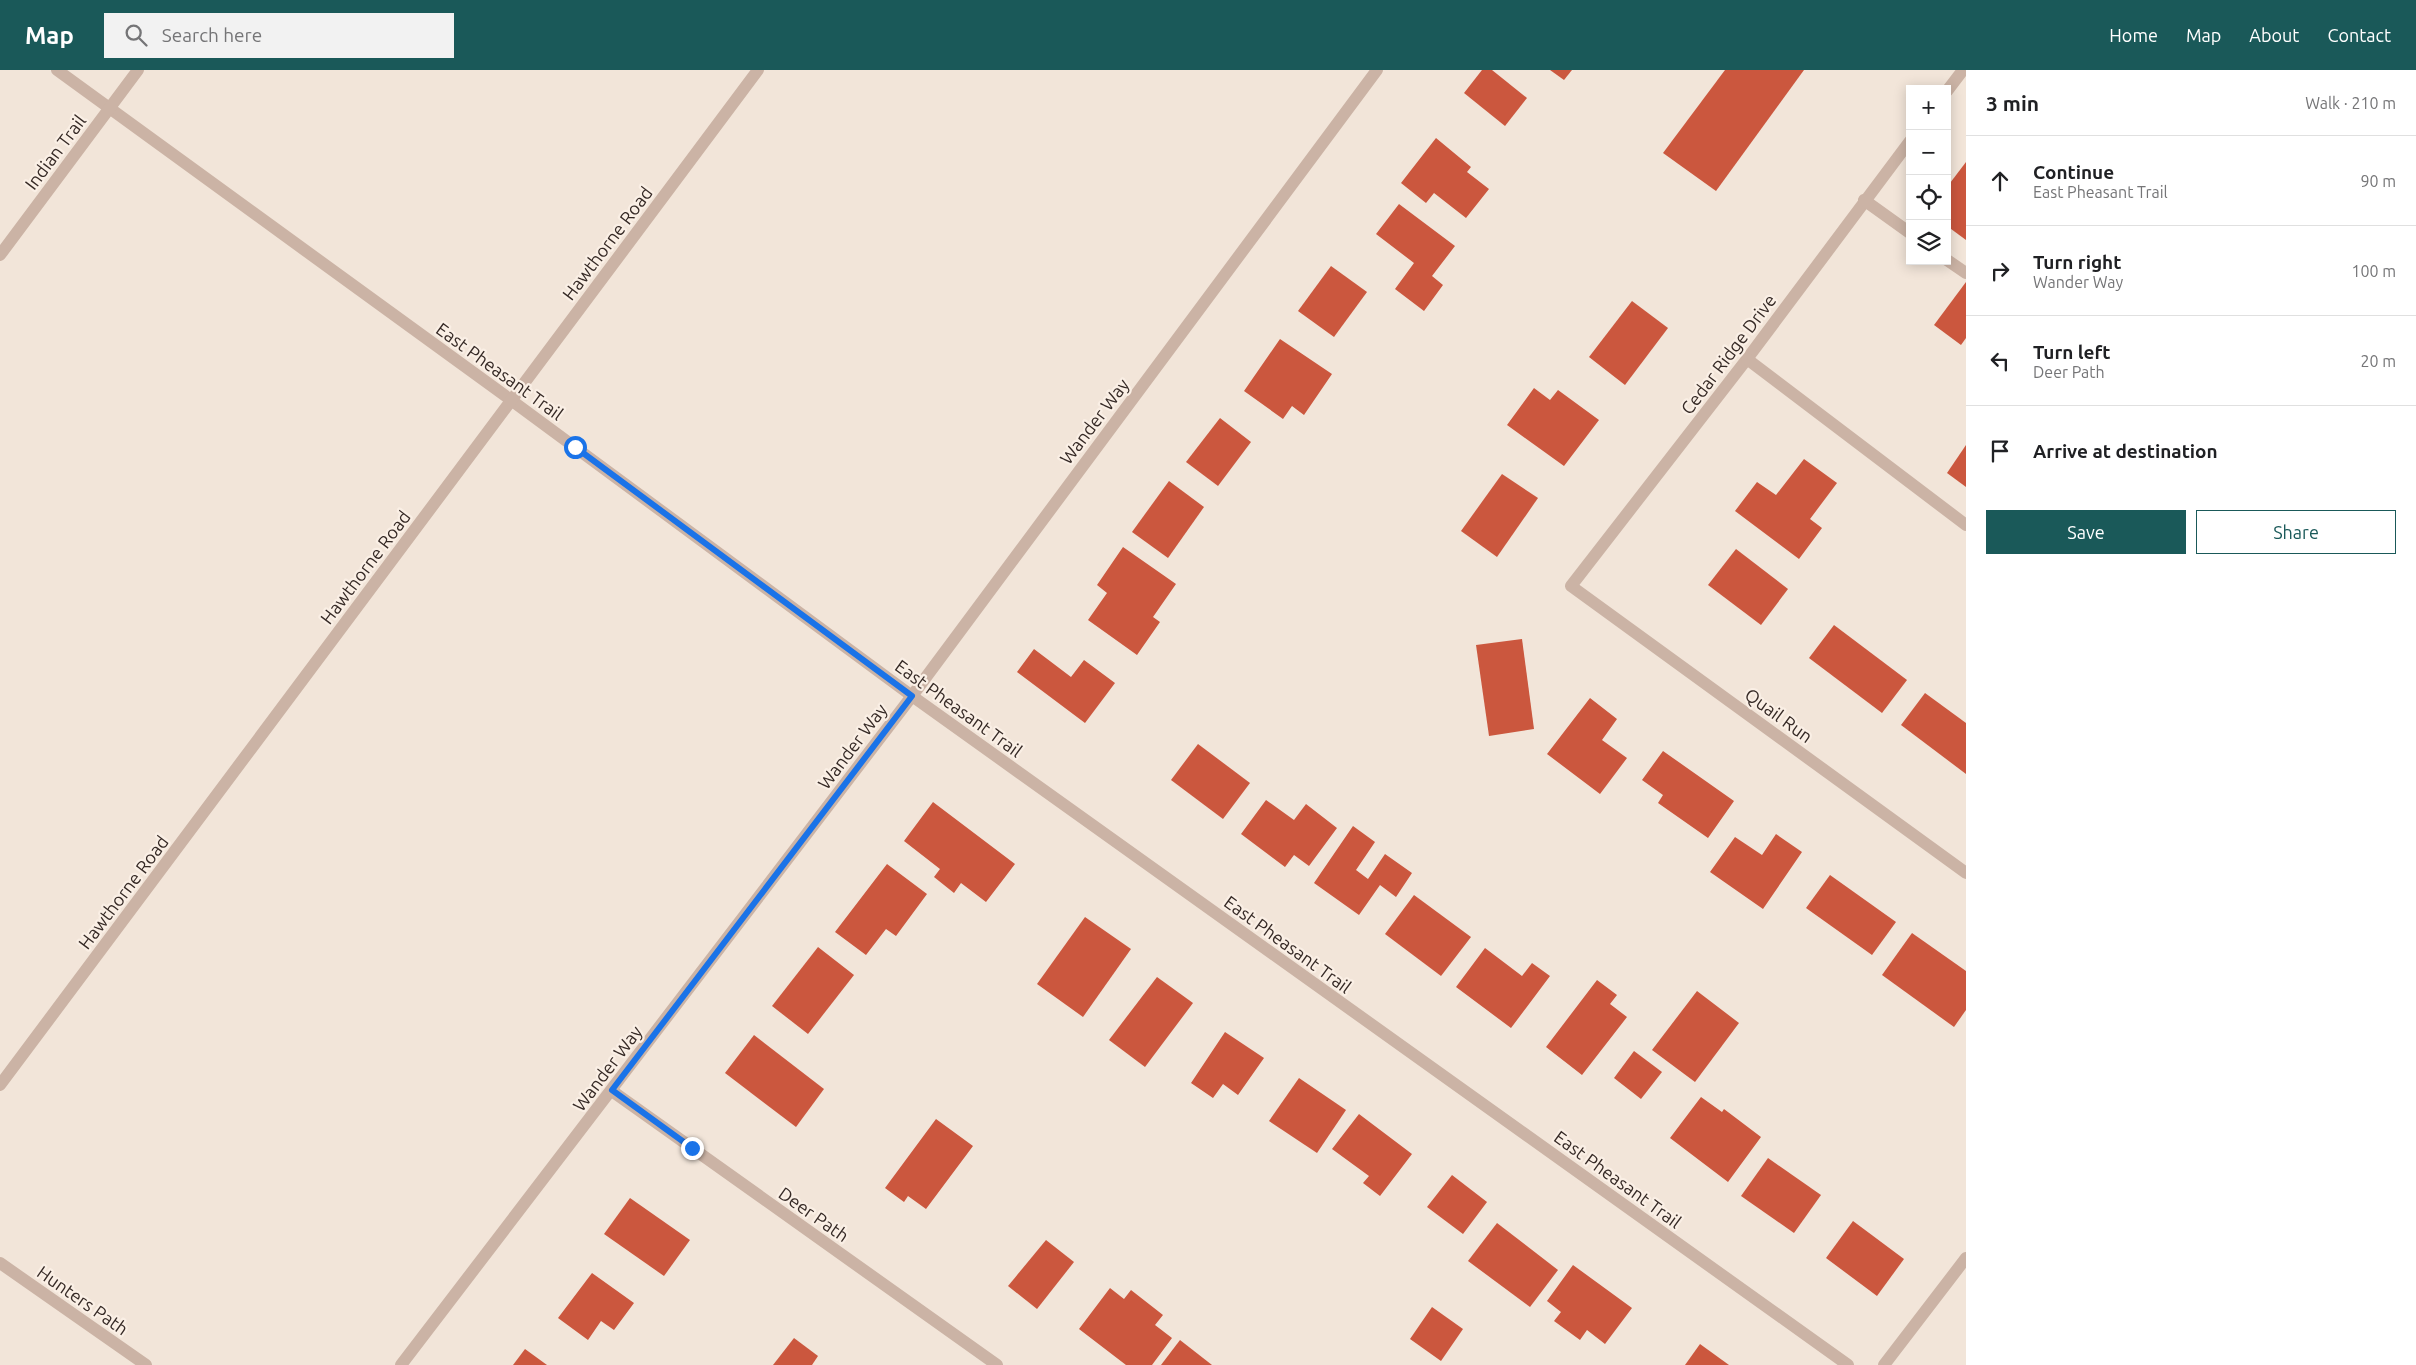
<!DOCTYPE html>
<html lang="en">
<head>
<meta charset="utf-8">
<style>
	:root { --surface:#fff; --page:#f2f2f2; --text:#202124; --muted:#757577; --line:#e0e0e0; --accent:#1a5959 }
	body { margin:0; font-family:Ubuntu,sans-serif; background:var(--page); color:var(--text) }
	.controls { position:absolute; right:15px; top:15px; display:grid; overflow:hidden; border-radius:0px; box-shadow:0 2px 12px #0003 }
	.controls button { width:45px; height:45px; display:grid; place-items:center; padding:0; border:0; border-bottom:1px solid var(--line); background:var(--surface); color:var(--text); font:25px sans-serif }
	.stop { position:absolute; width:15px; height:15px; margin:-11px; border:4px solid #1a73e8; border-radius:50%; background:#fff }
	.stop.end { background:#1a73e8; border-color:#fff; box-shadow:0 1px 5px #0008 }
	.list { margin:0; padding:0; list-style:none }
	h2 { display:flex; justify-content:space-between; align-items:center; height:65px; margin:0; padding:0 20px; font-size:21px }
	h2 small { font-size:16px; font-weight:400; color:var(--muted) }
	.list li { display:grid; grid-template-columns:32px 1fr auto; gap:15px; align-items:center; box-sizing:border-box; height:90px; padding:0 20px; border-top:1px solid var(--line) }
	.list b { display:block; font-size:19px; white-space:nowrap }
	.list p { margin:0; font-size:16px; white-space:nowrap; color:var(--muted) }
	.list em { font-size:16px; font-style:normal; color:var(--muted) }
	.actions { display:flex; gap:10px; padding:15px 20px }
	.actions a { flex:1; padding:11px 0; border:1px solid var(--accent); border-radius:0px; text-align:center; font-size:18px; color:var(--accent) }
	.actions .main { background:var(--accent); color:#fff }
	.icon { flex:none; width:28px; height:28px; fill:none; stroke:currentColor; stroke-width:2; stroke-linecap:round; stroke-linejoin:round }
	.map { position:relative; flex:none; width:1966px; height:1295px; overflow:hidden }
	header { display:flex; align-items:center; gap:30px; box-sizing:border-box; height:70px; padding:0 25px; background:var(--accent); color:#fff }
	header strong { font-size:24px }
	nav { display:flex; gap:28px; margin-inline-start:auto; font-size:18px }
	.search { width:350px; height:45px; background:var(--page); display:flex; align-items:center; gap:12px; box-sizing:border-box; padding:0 18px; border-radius:0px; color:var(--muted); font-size:19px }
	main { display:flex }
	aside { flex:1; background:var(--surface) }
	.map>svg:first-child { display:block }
	.building { fill:#cb573e }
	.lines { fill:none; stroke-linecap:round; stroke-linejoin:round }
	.minor { stroke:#cbb3a5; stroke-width:12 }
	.route { stroke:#1a73e8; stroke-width:6 }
	.labels { text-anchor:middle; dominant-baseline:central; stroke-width:4.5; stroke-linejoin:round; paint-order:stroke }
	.street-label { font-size:18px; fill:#362a26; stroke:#faefe5 }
</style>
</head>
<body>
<header>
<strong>Map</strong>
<div class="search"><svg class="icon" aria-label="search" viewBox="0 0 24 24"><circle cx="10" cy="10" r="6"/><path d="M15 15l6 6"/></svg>Search here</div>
<nav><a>Home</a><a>Map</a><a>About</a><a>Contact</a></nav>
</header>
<main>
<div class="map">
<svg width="1966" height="1295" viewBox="0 0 1966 1295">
	<rect width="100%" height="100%" fill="#f2e5d9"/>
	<g class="building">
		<polygon points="1482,0 1492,0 1527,28 1505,56 1464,23"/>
		<polygon points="1550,0 1572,0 1564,10"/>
		<polygon points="1725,0 1804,0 1716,121 1663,83"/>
		<polygon points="1436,68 1471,97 1467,102 1489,119 1466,148 1434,123 1426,133 1401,113"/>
		<polygon points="1966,92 1966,170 1947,156 1947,117"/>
		<polygon points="1399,134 1455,176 1432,206 1443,215 1424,241 1395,219 1414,193 1376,164"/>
		<polygon points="1331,196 1367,222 1334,267 1298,241"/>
		<polygon points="1966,212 1966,268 1961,275 1934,255"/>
		<polygon points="1632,231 1668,258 1625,315 1589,287"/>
		<polygon points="1280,269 1332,304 1304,345 1292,336 1283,349 1244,321"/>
		<polygon points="1534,318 1550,330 1558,320 1599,350 1564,396 1507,355"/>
		<polygon points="1220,348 1251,372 1218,416 1186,392"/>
		<polygon points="1966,375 1966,417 1947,403"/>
		<polygon points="1804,389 1837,413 1810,449 1822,458 1799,489 1735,441 1757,412 1776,425"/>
		<polygon points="1502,404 1538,428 1497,487 1461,461"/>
		<polygon points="1169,411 1204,437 1168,488 1132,462"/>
		<polygon points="1123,477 1176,514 1153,547 1160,552 1137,585 1088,550 1107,523 1097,515"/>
		<polygon points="1736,479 1788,519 1761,555 1708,515"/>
		<polygon points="1834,555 1907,610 1882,643 1809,588"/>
		<polygon points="1522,569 1534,659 1489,666 1476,575"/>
		<polygon points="1034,579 1071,607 1084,590 1115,613 1085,653 1017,602"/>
		<polygon points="1925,623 1966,653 1966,704 1901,655"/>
		<polygon points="1590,628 1617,649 1602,670 1627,688 1600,724 1547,684"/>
		<polygon points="1198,674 1250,713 1223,749 1171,710"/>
		<polygon points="1663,681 1734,731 1708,768 1658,733 1663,725 1642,710"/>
		<polygon points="1266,730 1294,750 1306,734 1337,758 1309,796 1294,785 1285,797 1241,764"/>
		<polygon points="933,732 1015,794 986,832 961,813 954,823 934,807 940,799 904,771"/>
		<polygon points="1353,756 1375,772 1356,800 1368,809 1385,784 1412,803 1396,827 1380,815 1359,845 1314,813"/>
		<polygon points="1776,764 1802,782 1763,839 1710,802 1735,767 1762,785"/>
		<polygon points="887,794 927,824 896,866 886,859 866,885 835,862"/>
		<polygon points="1830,805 1896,852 1872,885 1806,838"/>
		<polygon points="1414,825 1471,867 1441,906 1385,864"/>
		<polygon points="1085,847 1131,879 1083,947 1037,914"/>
		<polygon points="1912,863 1966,901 1966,940 1954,957 1882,905"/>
		<polygon points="818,877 854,905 808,964 772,936"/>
		<polygon points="1485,878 1522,906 1532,893 1550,906 1511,958 1456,917"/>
		<polygon points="1157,907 1193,933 1145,997 1109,970"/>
		<polygon points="1597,910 1617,925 1610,934 1627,947 1582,1005 1546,977"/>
		<polygon points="1697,921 1739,953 1695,1012 1652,980"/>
		<polygon points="1225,962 1264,988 1238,1025 1223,1014 1213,1028 1191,1013"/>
		<polygon points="754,965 824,1019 796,1057 725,1003"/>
		<polygon points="1634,981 1662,1002 1641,1029 1614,1008"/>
		<polygon points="1299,1008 1346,1040 1317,1083 1269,1051"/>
		<polygon points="1701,1027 1722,1042 1724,1039 1761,1067 1728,1112 1670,1068"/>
		<polygon points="1359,1044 1412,1084 1380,1126 1363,1113 1369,1106 1332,1079"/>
		<polygon points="936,1049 973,1076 926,1139 908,1126 904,1132 885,1118"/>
		<polygon points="1768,1088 1821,1125 1794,1163 1741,1126"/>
		<polygon points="1452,1105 1487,1132 1463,1164 1427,1137"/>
		<polygon points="630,1128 690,1170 664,1206 604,1164"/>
		<polygon points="1853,1151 1904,1189 1877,1226 1826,1188"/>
		<polygon points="1497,1153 1558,1200 1530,1237 1468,1191"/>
		<polygon points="1046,1170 1074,1192 1037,1239 1008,1216"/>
		<polygon points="1573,1195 1632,1238 1605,1274 1587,1260 1580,1270 1554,1251 1561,1242 1547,1231"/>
		<polygon points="592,1203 634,1233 614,1260 601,1251 588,1270 558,1248"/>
		<polygon points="1110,1218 1124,1229 1131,1220 1163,1245 1155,1255 1172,1268 1152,1295 1126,1295 1079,1259"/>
		<polygon points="1432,1237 1463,1259 1441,1291 1410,1269"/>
		<polygon points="794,1268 818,1286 812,1295 773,1295"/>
		<polygon points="1180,1270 1212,1295 1161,1295"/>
		<polygon points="1700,1274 1729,1295 1685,1295"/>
		<polygon points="525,1279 547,1295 513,1295"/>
	</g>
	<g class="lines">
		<g class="minor">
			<polyline points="57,0 511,330 912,626 1848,1295"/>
			<polyline points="1947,21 1963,0"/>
			<polyline points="1910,71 1747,289 1571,516 1966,803"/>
			<polyline points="1864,130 1910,163"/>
			<polyline points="0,185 138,0"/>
			<polyline points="1947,190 1966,203"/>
			<polyline points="1747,289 1966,455"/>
			<polyline points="0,1015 758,0"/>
			<polyline points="612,1021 997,1295"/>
			<polyline points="0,1193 146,1295"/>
			<polyline points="401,1295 912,626 1377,0"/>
			<polyline points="1884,1295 1966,1188"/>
		</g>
	</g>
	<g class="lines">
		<polyline class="route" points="575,377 912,626 612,1020 692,1078"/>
	</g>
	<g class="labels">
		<g class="street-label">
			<text transform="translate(55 82) rotate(-53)">Indian Trail</text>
			<text transform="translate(607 173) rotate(-53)">Hawthorne Road</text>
			<text transform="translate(1728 284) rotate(-53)">Cedar Ridge Drive</text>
			<text transform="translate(500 301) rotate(36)">East Pheasant Trail</text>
			<text transform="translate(1094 351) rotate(-53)">Wander Way</text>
			<text transform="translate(365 497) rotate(-53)">Hawthorne Road</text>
			<text transform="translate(959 638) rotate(36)">East Pheasant Trail</text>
			<text transform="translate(1779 645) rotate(36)">Quail Run</text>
			<text transform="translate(852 676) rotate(-53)">Wander Way</text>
			<text transform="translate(123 822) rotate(-53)">Hawthorne Road</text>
			<text transform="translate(1288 874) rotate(36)">East Pheasant Trail</text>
			<text transform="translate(607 998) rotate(-53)">Wander Way</text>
			<text transform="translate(1618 1109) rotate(36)">East Pheasant Trail</text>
			<text transform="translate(814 1144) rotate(35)">Deer Path</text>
			<text transform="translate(83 1230) rotate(35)">Hunters Path</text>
		</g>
	</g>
</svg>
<div class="controls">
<button>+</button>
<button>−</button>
<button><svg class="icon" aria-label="locate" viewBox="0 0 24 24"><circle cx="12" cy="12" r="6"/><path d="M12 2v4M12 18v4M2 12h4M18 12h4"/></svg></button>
<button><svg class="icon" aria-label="layers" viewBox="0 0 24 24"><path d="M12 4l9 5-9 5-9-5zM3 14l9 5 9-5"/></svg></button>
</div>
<div class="stop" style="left:575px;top:377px"></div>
<div class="stop end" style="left:692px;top:1078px"></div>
</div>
<aside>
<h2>3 min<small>Walk · 210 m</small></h2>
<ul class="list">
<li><svg class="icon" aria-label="ahead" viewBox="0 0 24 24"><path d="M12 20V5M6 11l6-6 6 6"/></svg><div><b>Continue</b><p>East Pheasant Trail</p></div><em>90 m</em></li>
<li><svg class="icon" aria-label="right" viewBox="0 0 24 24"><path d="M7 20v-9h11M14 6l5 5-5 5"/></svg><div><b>Turn right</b><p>Wander Way</p></div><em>100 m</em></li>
<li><svg class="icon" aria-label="left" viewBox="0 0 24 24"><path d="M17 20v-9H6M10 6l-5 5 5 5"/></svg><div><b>Turn left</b><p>Deer Path</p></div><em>20 m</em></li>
<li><svg class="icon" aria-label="arrive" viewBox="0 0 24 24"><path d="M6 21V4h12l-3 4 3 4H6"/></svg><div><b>Arrive at destination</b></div></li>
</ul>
<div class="actions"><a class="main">Save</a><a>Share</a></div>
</aside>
</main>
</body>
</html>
